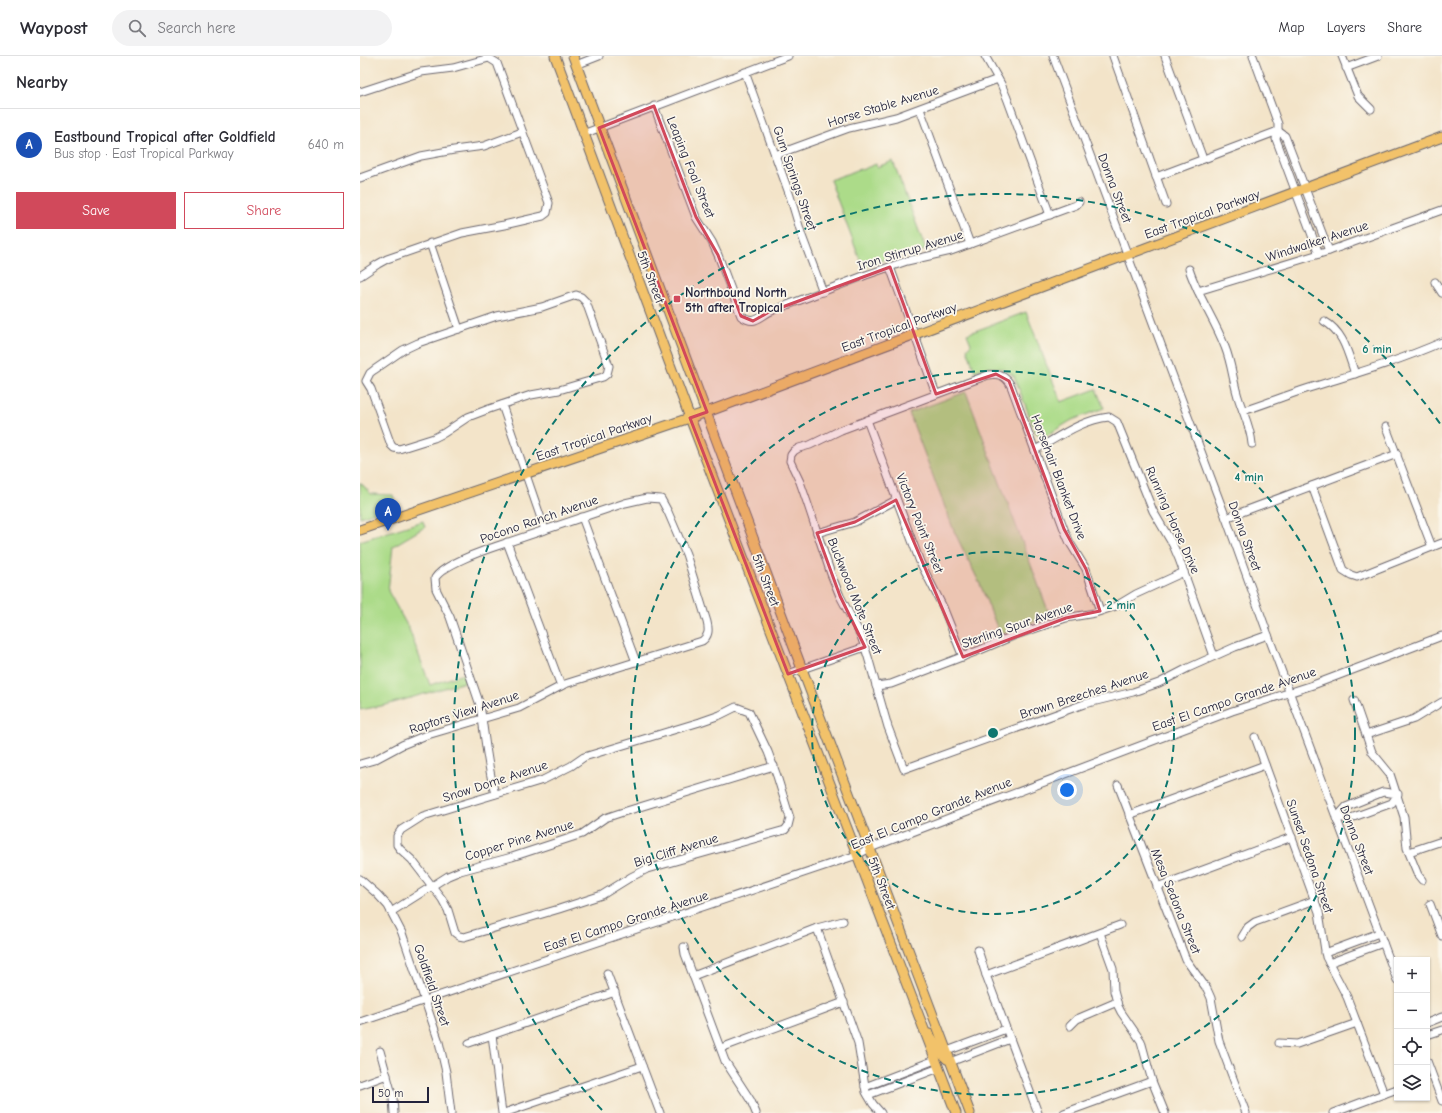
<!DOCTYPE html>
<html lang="en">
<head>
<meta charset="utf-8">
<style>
	:root { --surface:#fff; --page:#f2f2f3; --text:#2b2b33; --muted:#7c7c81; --line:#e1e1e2; --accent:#d1495b }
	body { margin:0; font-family:"Comic Neue",sans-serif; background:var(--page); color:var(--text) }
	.controls { position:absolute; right:12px; bottom:12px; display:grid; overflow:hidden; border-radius:0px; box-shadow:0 1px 3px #0004 }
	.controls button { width:36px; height:36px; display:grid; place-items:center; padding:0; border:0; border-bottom:1px solid var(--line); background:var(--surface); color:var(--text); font:20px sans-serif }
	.scale { position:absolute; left:12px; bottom:10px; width:57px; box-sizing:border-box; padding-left:4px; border:2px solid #22223b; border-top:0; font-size:11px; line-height:14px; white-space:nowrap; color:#22223b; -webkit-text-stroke:3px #fbf7ec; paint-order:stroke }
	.you { position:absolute; left:707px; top:734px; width:14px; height:14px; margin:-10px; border:3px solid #fff; border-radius:50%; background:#1a73e8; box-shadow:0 0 0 6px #1a73e833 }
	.badge { display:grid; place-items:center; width:26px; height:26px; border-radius:50%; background:var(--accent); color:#fff; font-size:13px; font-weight:700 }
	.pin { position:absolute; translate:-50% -33px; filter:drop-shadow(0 1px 2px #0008) }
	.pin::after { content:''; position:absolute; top:21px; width:14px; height:12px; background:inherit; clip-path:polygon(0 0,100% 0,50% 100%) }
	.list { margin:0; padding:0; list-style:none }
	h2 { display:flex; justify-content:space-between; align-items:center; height:52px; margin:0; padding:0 16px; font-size:17px }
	h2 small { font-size:13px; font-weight:400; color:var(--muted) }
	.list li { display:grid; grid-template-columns:26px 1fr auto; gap:12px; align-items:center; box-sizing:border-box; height:72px; padding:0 16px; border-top:1px solid var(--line) }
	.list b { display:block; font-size:15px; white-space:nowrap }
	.list p { margin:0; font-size:13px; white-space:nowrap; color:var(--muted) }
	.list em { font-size:13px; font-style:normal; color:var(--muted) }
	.actions { display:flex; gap:8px; padding:12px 16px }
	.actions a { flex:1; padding:9px 0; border:1px solid var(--accent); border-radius:0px; text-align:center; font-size:14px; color:var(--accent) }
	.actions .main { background:var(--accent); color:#fff }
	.icon { flex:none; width:22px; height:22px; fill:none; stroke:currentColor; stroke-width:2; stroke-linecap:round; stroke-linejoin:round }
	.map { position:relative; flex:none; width:1082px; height:1057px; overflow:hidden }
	header { display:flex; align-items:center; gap:24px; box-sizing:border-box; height:56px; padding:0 20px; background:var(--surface); border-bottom:1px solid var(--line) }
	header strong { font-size:19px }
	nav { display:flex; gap:22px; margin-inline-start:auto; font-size:14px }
	.search { width:280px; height:36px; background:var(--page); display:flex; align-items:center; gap:10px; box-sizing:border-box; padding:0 14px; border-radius:22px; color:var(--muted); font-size:15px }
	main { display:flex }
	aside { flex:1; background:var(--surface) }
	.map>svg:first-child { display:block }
	.green { fill:#acdb89; stroke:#677e62 }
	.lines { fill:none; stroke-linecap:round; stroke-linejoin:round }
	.minor-casing { stroke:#6b666d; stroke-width:9 }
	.major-casing { stroke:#6b666d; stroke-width:11 }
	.minor { stroke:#fff; stroke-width:7 }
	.major { stroke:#f2c26a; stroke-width:9 }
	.marked { fill:#d1495b; fill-opacity:0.2; stroke:#d1495b; stroke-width:3; stroke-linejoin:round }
	.ring { fill:none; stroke:#0f766e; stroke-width:2; stroke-dasharray:7 5 }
	.poi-dot { fill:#d1495b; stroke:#fbf7ec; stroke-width:1.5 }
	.labels { text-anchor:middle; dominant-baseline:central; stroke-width:3.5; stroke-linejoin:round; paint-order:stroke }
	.street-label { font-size:13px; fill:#22223b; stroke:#fbf7ec }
	.poi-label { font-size:13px; font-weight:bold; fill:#22223b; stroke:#fbf7ec; text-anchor:start }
	.centre { fill:#0f766e; stroke:#fbf7ec; stroke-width:2 }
	.ring-label { font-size:12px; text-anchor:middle; font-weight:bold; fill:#0f766e; stroke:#fbf7ec; stroke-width:3.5; stroke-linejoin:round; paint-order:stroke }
</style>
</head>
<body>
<header>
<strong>Waypost</strong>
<div class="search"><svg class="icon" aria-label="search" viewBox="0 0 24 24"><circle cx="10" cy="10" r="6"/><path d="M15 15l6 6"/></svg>Search here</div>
<nav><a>Map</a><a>Layers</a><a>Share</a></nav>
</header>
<main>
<aside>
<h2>Nearby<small></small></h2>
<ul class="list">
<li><span class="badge" style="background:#1a4fb4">A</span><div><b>Eastbound Tropical after Goldfield</b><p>Bus stop · East Tropical Parkway</p></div><em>640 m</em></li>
</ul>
<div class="actions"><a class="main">Save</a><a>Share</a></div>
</aside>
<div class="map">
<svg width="1082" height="1057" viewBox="0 0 1082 1057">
	<rect width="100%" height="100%" fill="#fbf7ec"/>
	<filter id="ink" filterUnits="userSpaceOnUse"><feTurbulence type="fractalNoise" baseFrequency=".025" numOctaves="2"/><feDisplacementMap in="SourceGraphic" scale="8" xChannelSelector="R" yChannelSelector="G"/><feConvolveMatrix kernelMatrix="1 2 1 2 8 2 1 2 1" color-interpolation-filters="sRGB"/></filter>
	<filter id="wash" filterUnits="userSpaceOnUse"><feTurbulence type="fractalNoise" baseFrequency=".012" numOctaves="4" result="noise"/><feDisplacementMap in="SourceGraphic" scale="16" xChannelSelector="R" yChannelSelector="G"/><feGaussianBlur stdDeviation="0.9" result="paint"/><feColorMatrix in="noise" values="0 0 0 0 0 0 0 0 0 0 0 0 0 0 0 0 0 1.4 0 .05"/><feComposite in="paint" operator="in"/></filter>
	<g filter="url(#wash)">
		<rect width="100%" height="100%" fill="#f3e4c9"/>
		<g class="green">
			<polygon points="533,105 566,194 531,201 503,212 470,124 500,113 501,114 516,108 517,111"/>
			<polygon points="666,256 701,346 736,333 744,352 712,364 684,381 676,377 654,320 644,313 628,311 615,315 607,293 611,288 607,278"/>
			<polygon points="606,336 690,560 640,579 620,528 594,475 549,357"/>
			<polygon points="0,426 11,438 33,439 36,449 0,461"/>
			<polygon points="63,465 65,471 33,490 28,535 49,573 70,629 103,618 105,626 26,649 0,654 0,485"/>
		</g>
	</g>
	<g filter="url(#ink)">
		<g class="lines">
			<defs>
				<g id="minor">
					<polyline points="625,0 641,28 647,42 690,159"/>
					<polyline points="693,0 866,462 908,579 1037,924"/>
					<polyline points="753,0 806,148"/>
					<polyline points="805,0 843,103"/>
					<polyline points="893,0 918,68 918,75 916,83 959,198"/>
					<polyline points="982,0 998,40 1011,53"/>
					<polyline points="216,9 239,0"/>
					<polyline points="986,12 1018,0"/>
					<polyline points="385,16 430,140 442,180 463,236"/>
					<polyline points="0,36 61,16 93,12 129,2 137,7 189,147 187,157 183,160 144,169 102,177 27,203 18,208 0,220"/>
					<path d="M294,50L336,161L352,186L358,199L381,260C394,269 397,263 409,256L506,219L547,205L591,195L716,149L719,146"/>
					<polyline points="560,53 610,188"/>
					<polyline points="918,75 925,80 969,195"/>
					<polyline points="223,78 428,0"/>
					<polyline points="415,99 489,72 536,61 638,23"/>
					<polyline points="796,121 918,75"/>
					<polyline points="0,122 61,100 94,94 124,90 162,76"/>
					<polyline points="70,187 99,273"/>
					<polyline points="530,211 576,338"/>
					<path d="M829,213C838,241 855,264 865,291C872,308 873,327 879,344C884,359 891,373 892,388"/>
					<polyline points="1075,226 1082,237"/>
					<polyline points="838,235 969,195 1082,154"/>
					<polygon points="216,239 221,241 226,246 249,310 247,318 243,321 199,334 171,339 129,353 108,361 84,377 74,382 39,393 34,392 31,389 11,333 6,325 10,317 14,314 43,294 58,287 137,260 182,251"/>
					<path d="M964,265C984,276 988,298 995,318"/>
					<polyline points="142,349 185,474"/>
					<path d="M883,355C905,348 927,339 949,332C994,318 1039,305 1082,286"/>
					<polyline points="507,364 560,506 583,551 603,601"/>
					<polyline points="1026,371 1072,491"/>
					<path d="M675,394C699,381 721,364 749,361L757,366L793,455L813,489L819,503L854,600"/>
					<polyline points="952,430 983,514 991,519 997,521 1082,487"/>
					<polyline points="222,461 276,606"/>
					<polyline points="866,462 1037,398"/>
					<polyline points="457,477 495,466 536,444"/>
					<polyline points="147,486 201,630"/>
					<path d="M740,555L726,513L710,487L704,473L651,330C646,320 639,317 628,319L481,374L450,389L439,392L434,395L431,399L430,405L440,426L447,446L471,518L480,540L501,580L508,601L528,671L544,713L724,648L773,636L799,627L828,612L875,591L908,579"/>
					<polyline points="428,618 505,591"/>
					<polyline points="516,630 531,628 620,594 653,580 706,562 735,557 756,550 776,538 824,516"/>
					<polyline points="994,644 1012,696 1030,718 1044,761 1047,792 1058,819 1062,824"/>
					<polygon points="376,651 389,656 408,696 417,720 430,762 428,770 425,774 287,813 271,821 242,839 199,853 104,881 99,880 95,877 88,854 82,843 52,804 40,793 37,789 37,780 41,774 63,760 183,724 211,710 224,701 340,666 360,659"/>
					<polyline points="1006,679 1054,663 1082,646"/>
					<polyline points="895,681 956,848 959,856 966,901 987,941 1024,1038"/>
					<path d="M0,708L14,704L42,689L64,680L159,652L205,628L342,585C349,580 349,574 347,566L326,498L308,456L301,443L287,442L265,447L137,490C122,495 83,509 75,522L76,533L90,561L120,649C125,680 127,708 135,738"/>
					<polyline points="758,729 823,896 826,904 847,933 851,942 859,985 886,1057"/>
					<polygon points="1023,736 1038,738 1032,747 991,762 976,762 986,751"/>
					<polyline points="769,759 905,709"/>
					<polyline points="1049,796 1082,785"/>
					<polyline points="0,823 17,838 28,850 42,877 79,986 86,1016 91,1057"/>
					<polyline points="797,831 932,781"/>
					<polyline points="1070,848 1082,880"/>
					<polyline points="31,856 88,820 100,815 152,801 222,778 245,762 260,757 414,710"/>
					<polyline points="457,872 498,987 506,1036 513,1048 521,1057"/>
					<polyline points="740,877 753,913 754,935 758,950 761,956 781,985 792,1025 805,1057"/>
					<polyline points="882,881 888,871 895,866 955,844"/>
					<polyline points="324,891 325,898 365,1005 391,1045 396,1057"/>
					<polyline points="618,894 626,919 678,1057"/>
					<polyline points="965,897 1019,877"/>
					<polyline points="969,907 1023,887"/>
					<polyline points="247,917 300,1057"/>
					<polyline points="626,919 760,869"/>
					<polyline points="333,920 457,872 483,865"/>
					<polyline points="0,966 497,799 510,792 872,655 953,629 1082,580"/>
					<polyline points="1067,967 1082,961"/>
					<polyline points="710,970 717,963 757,946"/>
					<polyline points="132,979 142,1057"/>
					<polyline points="1067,979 1082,974"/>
					<polyline points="109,987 255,936"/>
					<polyline points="919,987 937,988 997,967"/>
					<polyline points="361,992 484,946"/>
					<polyline points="20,995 33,1042 34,1057"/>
					<polyline points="587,995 646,973"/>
					<polyline points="1067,1005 1082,1045"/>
					<polyline points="590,1006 650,983"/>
					<polyline points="0,1029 27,1019"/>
					<polyline points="505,1031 575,1004"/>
					<polyline points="508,1039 579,1012"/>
					<polyline points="144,1057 282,1010"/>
					<polyline points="704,1057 792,1025"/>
					<polyline points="973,1057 1037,1033"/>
				</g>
				<g id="major">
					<polyline points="195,0 330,362 596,1057"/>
					<polyline points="213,0 442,613 610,1057"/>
					<polyline points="0,474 347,356 1082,81"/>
					<polyline points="569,978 582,998 587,1003"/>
				</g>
			</defs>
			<use href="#minor" class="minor-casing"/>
			<use href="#major" class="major-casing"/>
			<use href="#minor" class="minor"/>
			<use href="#major" class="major"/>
		</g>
	</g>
	<path class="marked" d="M294,50L336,161L358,199L381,260L393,265L409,256L530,211L576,338L636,318L649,325L704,473L726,513L740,555L706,562L603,601L536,444L495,466L457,477L480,540L505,591L428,618L330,362L347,356L239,72Z"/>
	<g class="ring">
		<circle cx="633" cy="677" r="181"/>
		<circle cx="633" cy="677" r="362"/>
		<path d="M242 1054A543 543 0 1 1 1081 369"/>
	</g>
	<rect class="poi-dot" x="313" y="239" width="8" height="8" rx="2"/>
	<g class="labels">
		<g class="street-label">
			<text transform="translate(523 50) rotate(-17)">Horse Stable Avenue</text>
			<text transform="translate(331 111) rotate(68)">Leaping Foal Street</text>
			<text transform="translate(435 122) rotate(71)">Gum Springs Street</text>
			<text transform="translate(755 132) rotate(69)">Donna Street</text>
			<text transform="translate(842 158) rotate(-20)">East Tropical Parkway</text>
			<text transform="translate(957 185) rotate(-18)">Windwalker Avenue</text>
			<text transform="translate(550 194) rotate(-17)">Iron Stirrup Avenue</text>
			<text transform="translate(291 221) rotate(69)">5th Street</text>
			<text transform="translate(539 271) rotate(-20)">East Tropical Parkway</text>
			<text transform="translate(234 381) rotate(-19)">East Tropical Parkway</text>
			<text transform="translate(699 421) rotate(69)">Horsehair Blanket Drive</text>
			<text transform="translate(179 463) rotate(-19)">Pocono Ranch Avenue</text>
			<text transform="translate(813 464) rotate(66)">Running Horse Drive</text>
			<text transform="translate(560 467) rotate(68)">Victory Point Street</text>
			<text transform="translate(885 480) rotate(70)">Donna Street</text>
			<text transform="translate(406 524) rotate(69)">5th Street</text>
			<text transform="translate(495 540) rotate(68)">Buckwood Mote Street</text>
			<text transform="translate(657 569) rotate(-19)">Sterling Spur Avenue</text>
			<text transform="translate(724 638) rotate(-18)">Brown Breeches Avenue</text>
			<text transform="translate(874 643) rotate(-19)">East El Campo Grande Avenue</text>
			<text transform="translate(104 656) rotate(-18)">Raptors View Avenue</text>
			<text transform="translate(135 725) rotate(-18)">Snow Dome Avenue</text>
			<text transform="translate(571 757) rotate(-22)">East El Campo Grande Avenue</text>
			<text transform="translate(159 784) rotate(-17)">Copper Pine Avenue</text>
			<text transform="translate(997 784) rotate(69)">Donna Street</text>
			<text transform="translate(316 794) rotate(-17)">Big Cliff Avenue</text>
			<text transform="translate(950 800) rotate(71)">Sunset Sedona Street</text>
			<text transform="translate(522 827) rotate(69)">5th Street</text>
			<text transform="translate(816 845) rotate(68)">Mesa Sedona Street</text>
			<text transform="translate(266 865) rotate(-18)">East El Campo Grande Avenue</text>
			<text transform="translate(72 929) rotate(71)">Goldfield Street</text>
		</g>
		<g class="poi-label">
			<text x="325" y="236">Northbound North<tspan x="325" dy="15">5th after Tropical</tspan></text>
		</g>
	</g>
	<circle cx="633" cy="677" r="6" class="centre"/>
	<g class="ring-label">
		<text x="1017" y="297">6 min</text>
		<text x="889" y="425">4 min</text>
		<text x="761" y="553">2 min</text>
	</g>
</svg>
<div class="controls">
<button>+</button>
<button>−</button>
<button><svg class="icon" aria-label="locate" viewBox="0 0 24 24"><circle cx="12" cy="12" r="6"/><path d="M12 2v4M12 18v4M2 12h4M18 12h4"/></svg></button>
<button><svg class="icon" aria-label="layers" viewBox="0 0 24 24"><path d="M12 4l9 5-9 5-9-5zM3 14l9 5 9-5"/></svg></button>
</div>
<div class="scale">50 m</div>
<div class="you"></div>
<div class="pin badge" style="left:28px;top:475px;background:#1a4fb4">A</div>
</div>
</main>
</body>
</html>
